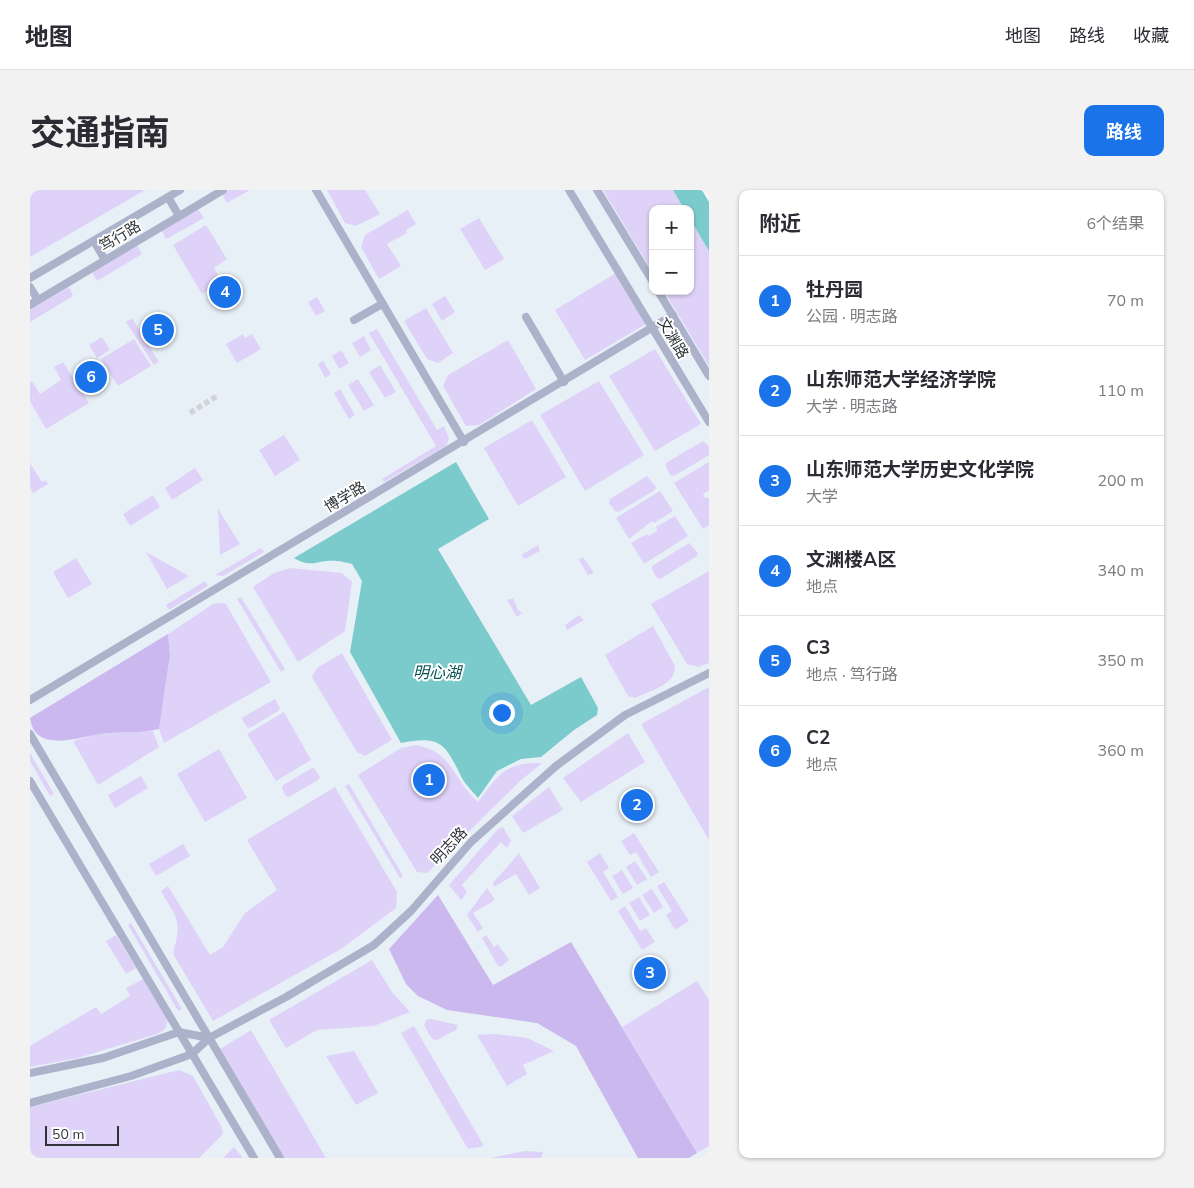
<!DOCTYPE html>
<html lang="zh">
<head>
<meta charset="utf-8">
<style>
	:root { --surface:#fff; --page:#f2f2f3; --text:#2b2b33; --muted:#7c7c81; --line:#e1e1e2; --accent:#1a73e8 }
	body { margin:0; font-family:"Nunito Sans","Noto Sans SC",sans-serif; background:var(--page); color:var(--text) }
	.controls { position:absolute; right:15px; top:15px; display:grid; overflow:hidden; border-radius:10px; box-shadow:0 1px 4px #0004 }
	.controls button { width:45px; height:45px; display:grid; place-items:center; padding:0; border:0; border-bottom:1px solid var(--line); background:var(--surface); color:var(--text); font:25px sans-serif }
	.scale { position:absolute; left:15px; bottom:12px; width:74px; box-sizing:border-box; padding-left:5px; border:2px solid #2f3338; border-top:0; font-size:14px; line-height:18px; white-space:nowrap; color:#2f3338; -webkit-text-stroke:4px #fff; paint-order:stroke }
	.you { position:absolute; left:471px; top:522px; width:18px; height:18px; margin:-12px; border:4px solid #fff; border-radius:50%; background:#1a73e8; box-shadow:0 0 0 8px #1a73e833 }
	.badge { display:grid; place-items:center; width:32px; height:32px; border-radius:50%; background:var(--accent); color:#fff; font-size:16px; font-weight:700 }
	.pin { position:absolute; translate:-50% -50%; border:2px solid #fff; box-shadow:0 1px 5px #0006 }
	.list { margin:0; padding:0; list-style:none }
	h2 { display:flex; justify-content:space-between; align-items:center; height:65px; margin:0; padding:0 20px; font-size:21px }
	h2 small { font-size:16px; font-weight:400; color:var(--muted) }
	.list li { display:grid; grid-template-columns:32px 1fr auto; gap:15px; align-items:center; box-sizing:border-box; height:90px; padding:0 20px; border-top:1px solid var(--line) }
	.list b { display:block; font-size:19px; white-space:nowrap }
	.list p { margin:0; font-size:16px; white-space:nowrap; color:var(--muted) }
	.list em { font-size:16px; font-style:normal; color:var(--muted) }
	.map { position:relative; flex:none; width:679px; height:968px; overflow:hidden; border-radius:10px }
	header { display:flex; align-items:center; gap:30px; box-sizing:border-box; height:70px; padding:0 25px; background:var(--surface); border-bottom:1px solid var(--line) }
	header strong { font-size:24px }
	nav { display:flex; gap:28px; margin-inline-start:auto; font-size:18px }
	.intro { display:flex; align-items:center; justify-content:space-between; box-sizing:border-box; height:120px; padding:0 30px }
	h1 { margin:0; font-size:35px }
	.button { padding:12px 22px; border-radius:10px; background:var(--accent); color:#fff; font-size:18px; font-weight:700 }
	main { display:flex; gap:30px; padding:0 30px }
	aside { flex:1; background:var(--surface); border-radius:10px; box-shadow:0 1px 4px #0004 }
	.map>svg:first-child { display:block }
	.built { fill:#e8f0f7; fill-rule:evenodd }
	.green { fill:#ded2f8 }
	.forest { fill:#cbb8ef }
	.water { fill:#7ccbcc }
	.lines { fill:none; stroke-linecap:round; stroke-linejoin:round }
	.pedestrian-tunnel { stroke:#d1d3d6; stroke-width:5.5; stroke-dasharray:5.5 3; stroke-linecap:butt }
	.minor { stroke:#acb2ca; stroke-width:8 }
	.labels { text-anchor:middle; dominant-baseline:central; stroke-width:4; stroke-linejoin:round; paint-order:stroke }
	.street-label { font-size:15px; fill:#2f3338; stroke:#fff }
	.water-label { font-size:16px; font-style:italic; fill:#075152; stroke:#fff }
</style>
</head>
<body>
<header>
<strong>地图</strong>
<nav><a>地图</a><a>路线</a><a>收藏</a></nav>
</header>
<div class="intro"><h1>交通指南</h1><a class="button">路线</a></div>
<main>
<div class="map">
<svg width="679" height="968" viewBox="0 0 679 968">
	<rect width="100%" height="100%" fill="#f9fbfe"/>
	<path class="built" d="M0,0H672L679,12V968H0ZM623,19H660V101H623Z"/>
	<g class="green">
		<polygon points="0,0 115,0 0,67"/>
		<polygon points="199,0 220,0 197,13 192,4"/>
		<polygon points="297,0 335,0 350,24 326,36 315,33"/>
		<polygon points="573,0 643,0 654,19 623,19 623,83"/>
		<polygon points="167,18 174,28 136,49 131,40"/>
		<polygon points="378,20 386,34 376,40 377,43 357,54 371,76 349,89 331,57 335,45"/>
		<polygon points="449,28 474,69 455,80 430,39"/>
		<polygon points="660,29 679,61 679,176 634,101 660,101"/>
		<polygon points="176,35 197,69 184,78 192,92 172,104 143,55"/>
		<polygon points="107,55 112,64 67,91 62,82"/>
		<polygon points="586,83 616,134 555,170 525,120"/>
		<polygon points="39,97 43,106 0,132 0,120"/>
		<polygon points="415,106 425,122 412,131 402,114"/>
		<polygon points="287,107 295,121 286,126 278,112"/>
		<polygon points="396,118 423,163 408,173 397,169 374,131"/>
		<polygon points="102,128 129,172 124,175 96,132"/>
		<polygon points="347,139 407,240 414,236 419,249 416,256 354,292 352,289 406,256 339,143"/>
		<polygon points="213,144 215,148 222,144 231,159 207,173 196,154"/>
		<polygon points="334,146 341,160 330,167 322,153"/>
		<polygon points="72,147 80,160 67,168 59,155"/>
		<polygon points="104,149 121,176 88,196 71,169"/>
		<polygon points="478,150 506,199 449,235 436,236 413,196 418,185"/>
		<polygon points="625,159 671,234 625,261 579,186"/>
		<polygon points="311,160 319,173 309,179 302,166"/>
		<polygon points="293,171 301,184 295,188 288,174"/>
		<polygon points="33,172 59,213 16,239 0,211 0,192 2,191 10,204 31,190 24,177"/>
		<polygon points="350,175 366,202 355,208 339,182"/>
		<polygon points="328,189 344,215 334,221 318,195"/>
		<polygon points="569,191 614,265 555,301 510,225"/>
		<polygon points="310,199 325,225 319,229 304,203"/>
		<polygon points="502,230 536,287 488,316 454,258"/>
		<polygon points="254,245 270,270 245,286 229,260"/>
		<polygon points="673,251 679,257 679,265 644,286 641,286 636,277 636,273"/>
		<polygon points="679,272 679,301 674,303 673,307 679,308 679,335 673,339 644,293"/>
		<polygon points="0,273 12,292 16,290 18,294 3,303 0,297"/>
		<polygon points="165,278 173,290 142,310 135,298"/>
		<polygon points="617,286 626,297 625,300 588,322 585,321 579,313 580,309"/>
		<polygon points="630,301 643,321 624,333 622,331 599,349 586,328"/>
		<polygon points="123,305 130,317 100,336 93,324"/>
		<circle cx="300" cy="313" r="5.5"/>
		<polygon points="188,319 210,354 190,365"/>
		<polygon points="645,326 658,346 614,374 601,353 617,344 619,346 628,340 626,337"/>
		<polygon points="659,353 668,363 667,366 630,389 627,388 622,379 622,376"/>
		<polygon points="508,355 510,361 495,369 491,365"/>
		<polygon points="231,358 234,362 193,386 185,385"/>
		<polygon points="116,362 159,386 137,399"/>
		<polygon points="553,367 564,383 558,385 549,370"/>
		<polygon points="46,368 62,394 38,408 23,382"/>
		<polygon points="260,378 312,383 322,392 315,441 268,472 223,397 244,383"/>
		<polygon points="679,381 679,473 668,477 657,474 621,414"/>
		<polygon points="175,391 178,396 139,420 136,415"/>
		<polygon points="211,407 255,479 251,482 207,409"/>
		<polygon points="483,408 488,420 492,423 487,427 477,410"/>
		<polygon points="191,413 196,414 241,492 134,553 129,539 140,465 138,444 183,414"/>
		<polygon points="549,425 554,430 537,440 535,435"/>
		<path d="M623,436L645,476C646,495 619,501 605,508L598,506L575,465Z"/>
		<polygon points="312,463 362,550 335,566 327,562 282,487 287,478"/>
		<polygon points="679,497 679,650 611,534"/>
		<polygon points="245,509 250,518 248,521 220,538 217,537 212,530 213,527"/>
		<polygon points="254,522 281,570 246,591 217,544"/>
		<polygon points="123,541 129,557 68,595 43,551 68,544"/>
		<polygon points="598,543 615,572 551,612 533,588"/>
		<path d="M386,555C425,563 421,588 448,612C469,585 474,572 512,573L489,592L397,683L387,682L328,585L371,558Z"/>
		<polygon points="189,559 217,608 175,632 147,584"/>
		<polygon points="0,563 24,604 20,606 0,571"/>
		<polygon points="282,578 284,578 290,587 288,590 259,607 256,606 252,599 253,595"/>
		<polygon points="111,586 118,598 85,618 78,605"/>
		<polygon points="319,594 373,686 370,688 315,596"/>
		<path d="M305,597L367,702L366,718L311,759L183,831L143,764C152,729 148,731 131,701L138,696L180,765L193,757L215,723L247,700L217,650Z"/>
		<polygon points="519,597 533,620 493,643 482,626"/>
		<polygon points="473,637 481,651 477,658 471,652 432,695 437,702 431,710 419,695 468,639"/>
		<polygon points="604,643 629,682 621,687 606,662 600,665 591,651"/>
		<polygon points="153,654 160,666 126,686 119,674"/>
		<polygon points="489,663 510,698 499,705 486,684 464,697 463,693"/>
		<polygon points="570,663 579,678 573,682 588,707 581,711 557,672"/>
		<polygon points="605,671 617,689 607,695 596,677"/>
		<polygon points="592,680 603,698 593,704 582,686"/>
		<polygon points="634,692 659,731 645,740 636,725 642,721 627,696"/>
		<polygon points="457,698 465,710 443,723 453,738 448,742 437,725"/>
		<polygon points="622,699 633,717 624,723 612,705"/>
		<polygon points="609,707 620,725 610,731 599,713"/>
		<polygon points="595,716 610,741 616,738 625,752 612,760 588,721"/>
		<polygon points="101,733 152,819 148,821 98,735"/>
		<polygon points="86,745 106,778 96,784 76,751"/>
		<polygon points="456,745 464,757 468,754 479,770 472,776 468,776 452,748"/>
		<polygon points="342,770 362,802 380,822 344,836 287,840 256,858 239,830"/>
		<polygon points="113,789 138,830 135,839 127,844 48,868 0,877 0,856 66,817 71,824 100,806 96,798"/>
		<polygon points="667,791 679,810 679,956 667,963 592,837"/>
		<polygon points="401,829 428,835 426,840 407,850 402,849 394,835 396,830"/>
		<polygon points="384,836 454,956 438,959 371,843"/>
		<polygon points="221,840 296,968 252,968 187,861"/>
		<polygon points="466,844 497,848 524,861 493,875 497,884 477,896 447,845"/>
		<polygon points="324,861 348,903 326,915 296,866"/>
		<polygon points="149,880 163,886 191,936 193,944 169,968 0,968 0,917"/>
		<polygon points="204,957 213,968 193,968"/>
		<polygon points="495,961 513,962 511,968 460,968"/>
	</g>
	<g class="forest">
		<path d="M138,444L140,465L129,539C110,544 89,541 70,544C48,547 5,564 0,528Z"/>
		<polygon points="408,705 463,795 541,752 667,963 659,968 608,968 546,856 507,833 417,820 388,806 376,794 359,759"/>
	</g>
	<g class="water">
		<polygon points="643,0 672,0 679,12 679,61 660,29 660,19 654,19"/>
		<path d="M426,272L459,329L408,359L501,515L551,487L568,518L567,525L544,540L511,567L491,569L467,581L448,608C443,602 437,596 433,590C416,557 414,544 371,553L320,462L332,391L322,374C317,373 311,371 306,371C288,369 282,379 264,368Z"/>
	</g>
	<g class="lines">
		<polyline class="pedestrian-tunnel" points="160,223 187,206"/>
		<g class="minor">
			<polyline points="286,0 434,252"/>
			<polyline points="539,0 679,232"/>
			<polyline points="567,0 623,92"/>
			<polyline points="138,7 149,26"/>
			<polyline points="64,51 75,70"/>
			<polyline points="0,88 150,0"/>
			<polyline points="0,97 8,110"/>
			<polyline points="628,101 679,186"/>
			<polyline points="0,115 193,0"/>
			<polyline points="496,127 534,192"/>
			<polyline points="324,130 352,114"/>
			<polyline points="0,510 643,125"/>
			<polyline points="0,544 250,968"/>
			<polyline points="0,591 224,968"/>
			<polyline points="0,883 73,868 149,842 179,848"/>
			<polyline points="0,913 101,886 162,864 179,848 256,807 344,755 381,721 441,652 526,576 595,525 679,483"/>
		</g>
	</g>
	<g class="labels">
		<g class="street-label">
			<text transform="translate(90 46) rotate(-31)">笃行路</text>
			<text transform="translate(643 148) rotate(59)">文渊路</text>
			<text transform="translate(315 307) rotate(-31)">博学路</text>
			<text transform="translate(419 656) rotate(-47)">明志路</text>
		</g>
		<g class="water-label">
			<text x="407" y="483">明心湖</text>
		</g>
	</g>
</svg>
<div class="controls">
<button>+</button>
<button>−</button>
</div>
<div class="scale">50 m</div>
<div class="you"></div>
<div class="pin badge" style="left:399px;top:590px">1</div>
<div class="pin badge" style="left:607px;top:615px">2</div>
<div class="pin badge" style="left:620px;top:783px">3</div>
<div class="pin badge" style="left:195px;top:102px">4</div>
<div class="pin badge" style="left:128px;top:140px">5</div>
<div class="pin badge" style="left:61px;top:187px">6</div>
</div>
<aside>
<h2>附近<small>6个结果</small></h2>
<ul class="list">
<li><span class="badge">1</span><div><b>牡丹园</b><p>公园 · 明志路</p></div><em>70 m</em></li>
<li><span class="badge">2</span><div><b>山东师范大学经济学院</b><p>大学 · 明志路</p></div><em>110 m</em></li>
<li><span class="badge">3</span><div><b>山东师范大学历史文化学院</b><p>大学</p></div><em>200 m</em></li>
<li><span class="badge">4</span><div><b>文渊楼A区</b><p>地点</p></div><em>340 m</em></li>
<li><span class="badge">5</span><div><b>C3</b><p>地点 · 笃行路</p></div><em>350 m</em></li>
<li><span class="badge">6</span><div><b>C2</b><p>地点</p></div><em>360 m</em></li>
</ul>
</aside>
</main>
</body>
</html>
